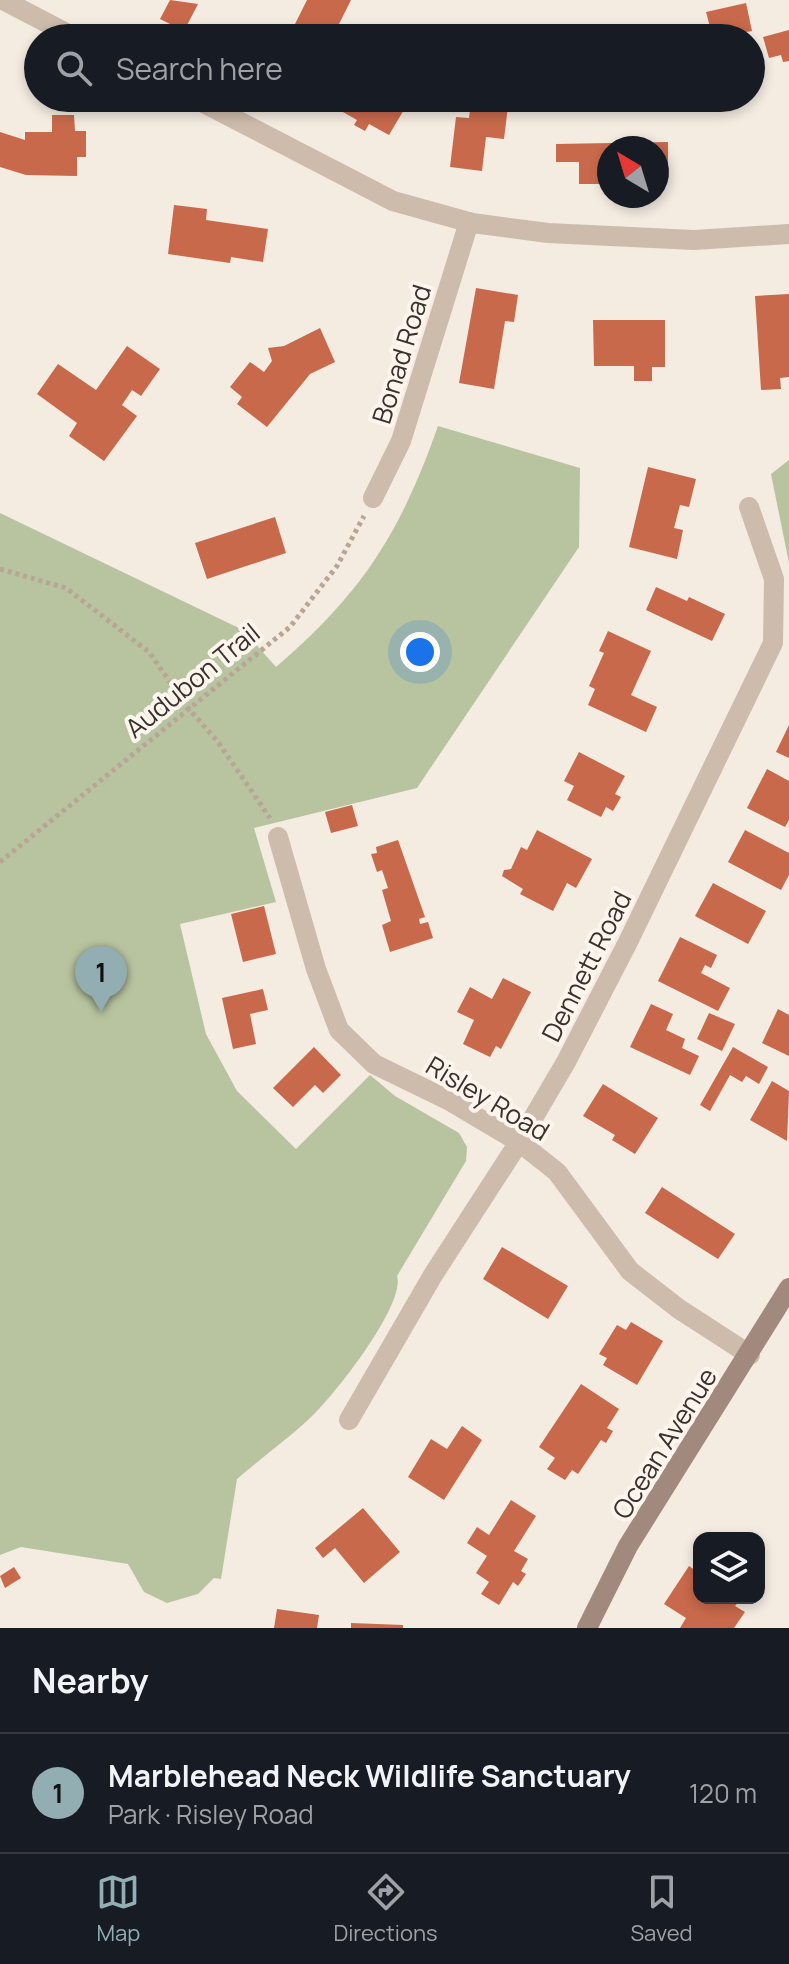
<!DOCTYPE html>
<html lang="en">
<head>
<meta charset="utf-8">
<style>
	:root { --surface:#171b24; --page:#20242c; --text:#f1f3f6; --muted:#9ea1a6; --line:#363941; --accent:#92aeb2 }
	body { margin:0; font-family:Manrope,sans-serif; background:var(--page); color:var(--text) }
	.controls { position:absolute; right:24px; bottom:24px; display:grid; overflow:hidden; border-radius:16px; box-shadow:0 4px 12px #0003 }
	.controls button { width:72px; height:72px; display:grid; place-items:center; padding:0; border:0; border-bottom:2px solid var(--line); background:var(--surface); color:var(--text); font:40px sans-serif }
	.compass { position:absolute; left:597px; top:136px; width:72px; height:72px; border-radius:50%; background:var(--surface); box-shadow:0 4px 12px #0003; rotate:322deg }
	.you { position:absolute; left:420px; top:652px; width:28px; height:28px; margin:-20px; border:6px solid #fff; border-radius:50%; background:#1a73e8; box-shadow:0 0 0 12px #1a73e833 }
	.badge { display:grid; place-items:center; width:52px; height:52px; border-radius:50%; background:var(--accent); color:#111; font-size:26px; font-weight:700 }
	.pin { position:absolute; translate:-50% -66px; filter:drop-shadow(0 2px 4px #0008) }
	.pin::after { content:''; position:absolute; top:42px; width:28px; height:24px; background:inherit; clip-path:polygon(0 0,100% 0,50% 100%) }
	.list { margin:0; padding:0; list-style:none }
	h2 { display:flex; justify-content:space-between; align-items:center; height:104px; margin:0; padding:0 32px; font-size:34px }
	h2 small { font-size:26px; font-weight:400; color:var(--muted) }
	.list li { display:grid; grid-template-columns:52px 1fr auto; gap:24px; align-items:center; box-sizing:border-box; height:120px; padding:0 32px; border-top:2px solid var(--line) }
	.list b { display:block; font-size:30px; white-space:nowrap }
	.list p { margin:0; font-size:26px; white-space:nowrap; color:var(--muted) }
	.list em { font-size:26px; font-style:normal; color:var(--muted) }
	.icon { flex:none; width:44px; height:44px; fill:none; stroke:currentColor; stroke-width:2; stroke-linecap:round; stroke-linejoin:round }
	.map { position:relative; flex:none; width:789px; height:1628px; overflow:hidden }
	.search { position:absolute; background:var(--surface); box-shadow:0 4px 12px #0003; left:24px; right:24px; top:24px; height:88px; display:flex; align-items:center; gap:20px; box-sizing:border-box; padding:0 28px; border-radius:44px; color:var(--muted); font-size:30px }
	.sheet { height:224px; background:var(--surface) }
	nav { display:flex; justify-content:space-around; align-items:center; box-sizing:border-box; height:112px; border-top:2px solid var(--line); background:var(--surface); font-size:22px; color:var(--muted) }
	nav a { display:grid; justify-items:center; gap:4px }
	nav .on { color:var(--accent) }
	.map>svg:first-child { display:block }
	.green { fill:#b8c4a0 }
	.building { fill:#c8694b }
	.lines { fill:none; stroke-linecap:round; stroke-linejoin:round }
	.path { stroke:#b9a596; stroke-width:5; stroke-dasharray:4 4; stroke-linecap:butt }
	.street { stroke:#cdbbac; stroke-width:20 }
	.secondary { stroke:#a18a7d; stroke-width:20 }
	.labels { text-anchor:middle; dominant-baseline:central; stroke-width:8; stroke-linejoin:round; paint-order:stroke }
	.street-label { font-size:26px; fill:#3b302b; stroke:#fbf5ee }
</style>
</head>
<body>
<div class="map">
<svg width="789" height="1628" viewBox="0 0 789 1628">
	<rect width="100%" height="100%" fill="#f4ebe1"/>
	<g class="green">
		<path d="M438,426L580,468L579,547L417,788L254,828L276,902L180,924L206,1034L237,1091L296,1149L370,1075L395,1096L459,1133L467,1147L466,1161L397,1276C406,1305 331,1400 308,1420C285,1441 260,1459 237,1479L221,1579L214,1578L198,1594L167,1603L144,1592L128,1564L21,1547L0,1555V513L243,630L276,667C362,593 400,534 438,426Z"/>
		<polygon points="789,460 789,563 771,474"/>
	</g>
	<g class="building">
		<polygon points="170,0 198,4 184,31 160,19"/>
		<polygon points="307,0 351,0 332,38 288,38"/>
		<polygon points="746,3 752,31 713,38 706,12"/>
		<polygon points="789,30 789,61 783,62 781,55 769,58 763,37"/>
		<polygon points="342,98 405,98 401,106 405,108 389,135 369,124 365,131 354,125 357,120 336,108"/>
		<polygon points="482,98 509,98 504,139 486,137 482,171 450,167 456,117 469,118 471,102 481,103"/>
		<polygon points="52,115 74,115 75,131 86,131 86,157 77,157 77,176 26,175 0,167 0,132 25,140 25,132 52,132"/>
		<polygon points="668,142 668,177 657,177 657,148 609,148 609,184 579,184 579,162 556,162 556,144"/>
		<polygon points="174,205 207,209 206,220 268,229 263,262 231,257 230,263 168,254"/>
		<polygon points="476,288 518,295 514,322 505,321 494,389 459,383"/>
		<polygon points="789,294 789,377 780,378 781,389 761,390 755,296"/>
		<polygon points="593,320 665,320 665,367 652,367 652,381 634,381 634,366 594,366"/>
		<polygon points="320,328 335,362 310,374 267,427 237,404 242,397 230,387 250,362 264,372 272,361 268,348 284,346"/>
		<polygon points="127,346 160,369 141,396 132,390 122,405 137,416 104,461 69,436 77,423 37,394 58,364 96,390"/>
		<polygon points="648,467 696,479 689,507 680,505 674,528 683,530 677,559 629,547"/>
		<polygon points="275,517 286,553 207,579 195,543"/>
		<polygon points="656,587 687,601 689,597 725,614 712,641 646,610"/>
		<polygon points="608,631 651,651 631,695 657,707 646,732 588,705 595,689 589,686 604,653 599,651"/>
		<polygon points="789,725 789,758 776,752"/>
		<polygon points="579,752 625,776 615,794 621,797 613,811 606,807 601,817 567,800 574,786 564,781"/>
		<polygon points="767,769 789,781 789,820 785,827 747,808"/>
		<polygon points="352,805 358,826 331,833 325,812"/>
		<polygon points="537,830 592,859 576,888 567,883 553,911 520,894 523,889 502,876 504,870 511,869 521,847 527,850"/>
		<polygon points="745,830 789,853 789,875 781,890 728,862"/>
		<polygon points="398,840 425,917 419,919 420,924 428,922 433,938 390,952 382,925 391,921 382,890 388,888 382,870 377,872 371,854 377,853 376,847"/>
		<polygon points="713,883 766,911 748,944 695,916"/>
		<polygon points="264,906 276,954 243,962 231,914"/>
		<polygon points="680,937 717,955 711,968 705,965 701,973 730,988 718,1011 658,981"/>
		<polygon points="503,978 531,992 501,1049 496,1046 490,1057 463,1044 474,1020 457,1012 470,987 492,999"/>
		<polygon points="263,989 268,1010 250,1014 256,1044 233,1049 222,998"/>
		<polygon points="651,1004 673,1014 666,1030 685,1039 682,1048 699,1056 690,1075 630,1047"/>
		<polygon points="778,1009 789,1015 789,1056 762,1043"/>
		<polygon points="709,1013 735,1024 722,1051 697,1039"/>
		<polygon points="314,1047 341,1075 323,1093 315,1085 293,1107 273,1088"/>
		<polygon points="733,1047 768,1067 759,1084 746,1076 742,1082 730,1075 710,1111 700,1105"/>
		<polygon points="772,1081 789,1091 787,1141 750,1120"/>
		<polygon points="603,1084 658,1118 635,1154 612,1140 615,1135 583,1116"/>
		<polygon points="662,1187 735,1234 718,1259 645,1213"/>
		<polygon points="502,1247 568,1286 548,1319 483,1279"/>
		<polygon points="631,1322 663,1341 637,1385 603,1365 607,1358 599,1354 617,1325 626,1330"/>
		<polygon points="581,1384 619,1409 607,1428 613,1431 606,1443 601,1440 578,1474 572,1470 565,1480 547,1469 555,1458 539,1447"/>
		<polygon points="462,1426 482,1440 444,1500 408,1477 431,1439 447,1449"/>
		<polygon points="511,1500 536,1516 514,1551 528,1559 521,1571 526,1574 518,1586 513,1582 499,1605 481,1594 489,1582 476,1573 487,1556 467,1543 477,1527 489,1535"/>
		<polygon points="363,1508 400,1552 364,1583 335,1548 323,1558 315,1548"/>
		<polygon points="689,1566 699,1573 699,1598 740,1600 735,1606 745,1612 734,1628 680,1628 686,1618 664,1604"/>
		<polygon points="14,1567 21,1578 5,1588 0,1576"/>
		<polygon points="277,1609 319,1615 317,1628 274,1628"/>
		<polygon points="351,1623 403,1625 403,1628 351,1628"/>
	</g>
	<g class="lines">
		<g class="path">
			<polyline points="0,569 66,588 149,652 188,708 218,742 270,818"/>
			<polyline points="0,862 290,627 337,566 364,516"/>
		</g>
		<g class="street">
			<polyline points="3,0 76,38"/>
			<polyline points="194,98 393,201 472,223 548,233 694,240 789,234"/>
			<polyline points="373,498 401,441 469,222"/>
			<polyline points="278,837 316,969 339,1030 374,1064 448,1100 519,1142 557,1172 630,1271 679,1309 750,1355"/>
			<polyline points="349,1420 433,1275 519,1142 566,1062 628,942 773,643 774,579 749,507"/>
		</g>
		<polyline class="secondary" points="587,1628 628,1546 789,1288"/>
	</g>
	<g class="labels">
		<g class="street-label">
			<text transform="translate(401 354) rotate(-73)">Bonad Road</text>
			<text transform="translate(192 680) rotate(-39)">Audubon Trail</text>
			<text transform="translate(586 966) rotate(-63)">Dennett Road</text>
			<text transform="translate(488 1098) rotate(31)">Risley Road</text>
			<text transform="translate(664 1443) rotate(-58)">Ocean Avenue</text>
		</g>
	</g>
</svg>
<div class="controls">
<button><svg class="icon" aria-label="layers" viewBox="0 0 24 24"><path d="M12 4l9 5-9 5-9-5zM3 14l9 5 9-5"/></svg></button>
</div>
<svg class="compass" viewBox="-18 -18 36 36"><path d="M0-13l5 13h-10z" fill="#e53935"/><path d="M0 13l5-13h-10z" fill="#9ea1a6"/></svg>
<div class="you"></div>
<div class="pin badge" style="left:101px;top:1012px">1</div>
<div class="search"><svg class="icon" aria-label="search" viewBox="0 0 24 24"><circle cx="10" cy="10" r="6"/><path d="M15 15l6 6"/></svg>Search here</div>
</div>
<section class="sheet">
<h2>Nearby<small></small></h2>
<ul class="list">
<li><span class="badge">1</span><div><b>Marblehead Neck Wildlife Sanctuary</b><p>Park · Risley Road</p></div><em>120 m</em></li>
</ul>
</section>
<nav>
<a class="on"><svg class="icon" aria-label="map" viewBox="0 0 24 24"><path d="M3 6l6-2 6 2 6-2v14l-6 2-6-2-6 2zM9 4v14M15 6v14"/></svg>Map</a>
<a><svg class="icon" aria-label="directions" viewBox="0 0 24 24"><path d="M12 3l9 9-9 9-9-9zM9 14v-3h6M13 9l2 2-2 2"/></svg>Directions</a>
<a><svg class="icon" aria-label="saved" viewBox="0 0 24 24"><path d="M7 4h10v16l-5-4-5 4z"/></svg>Saved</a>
</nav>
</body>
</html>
